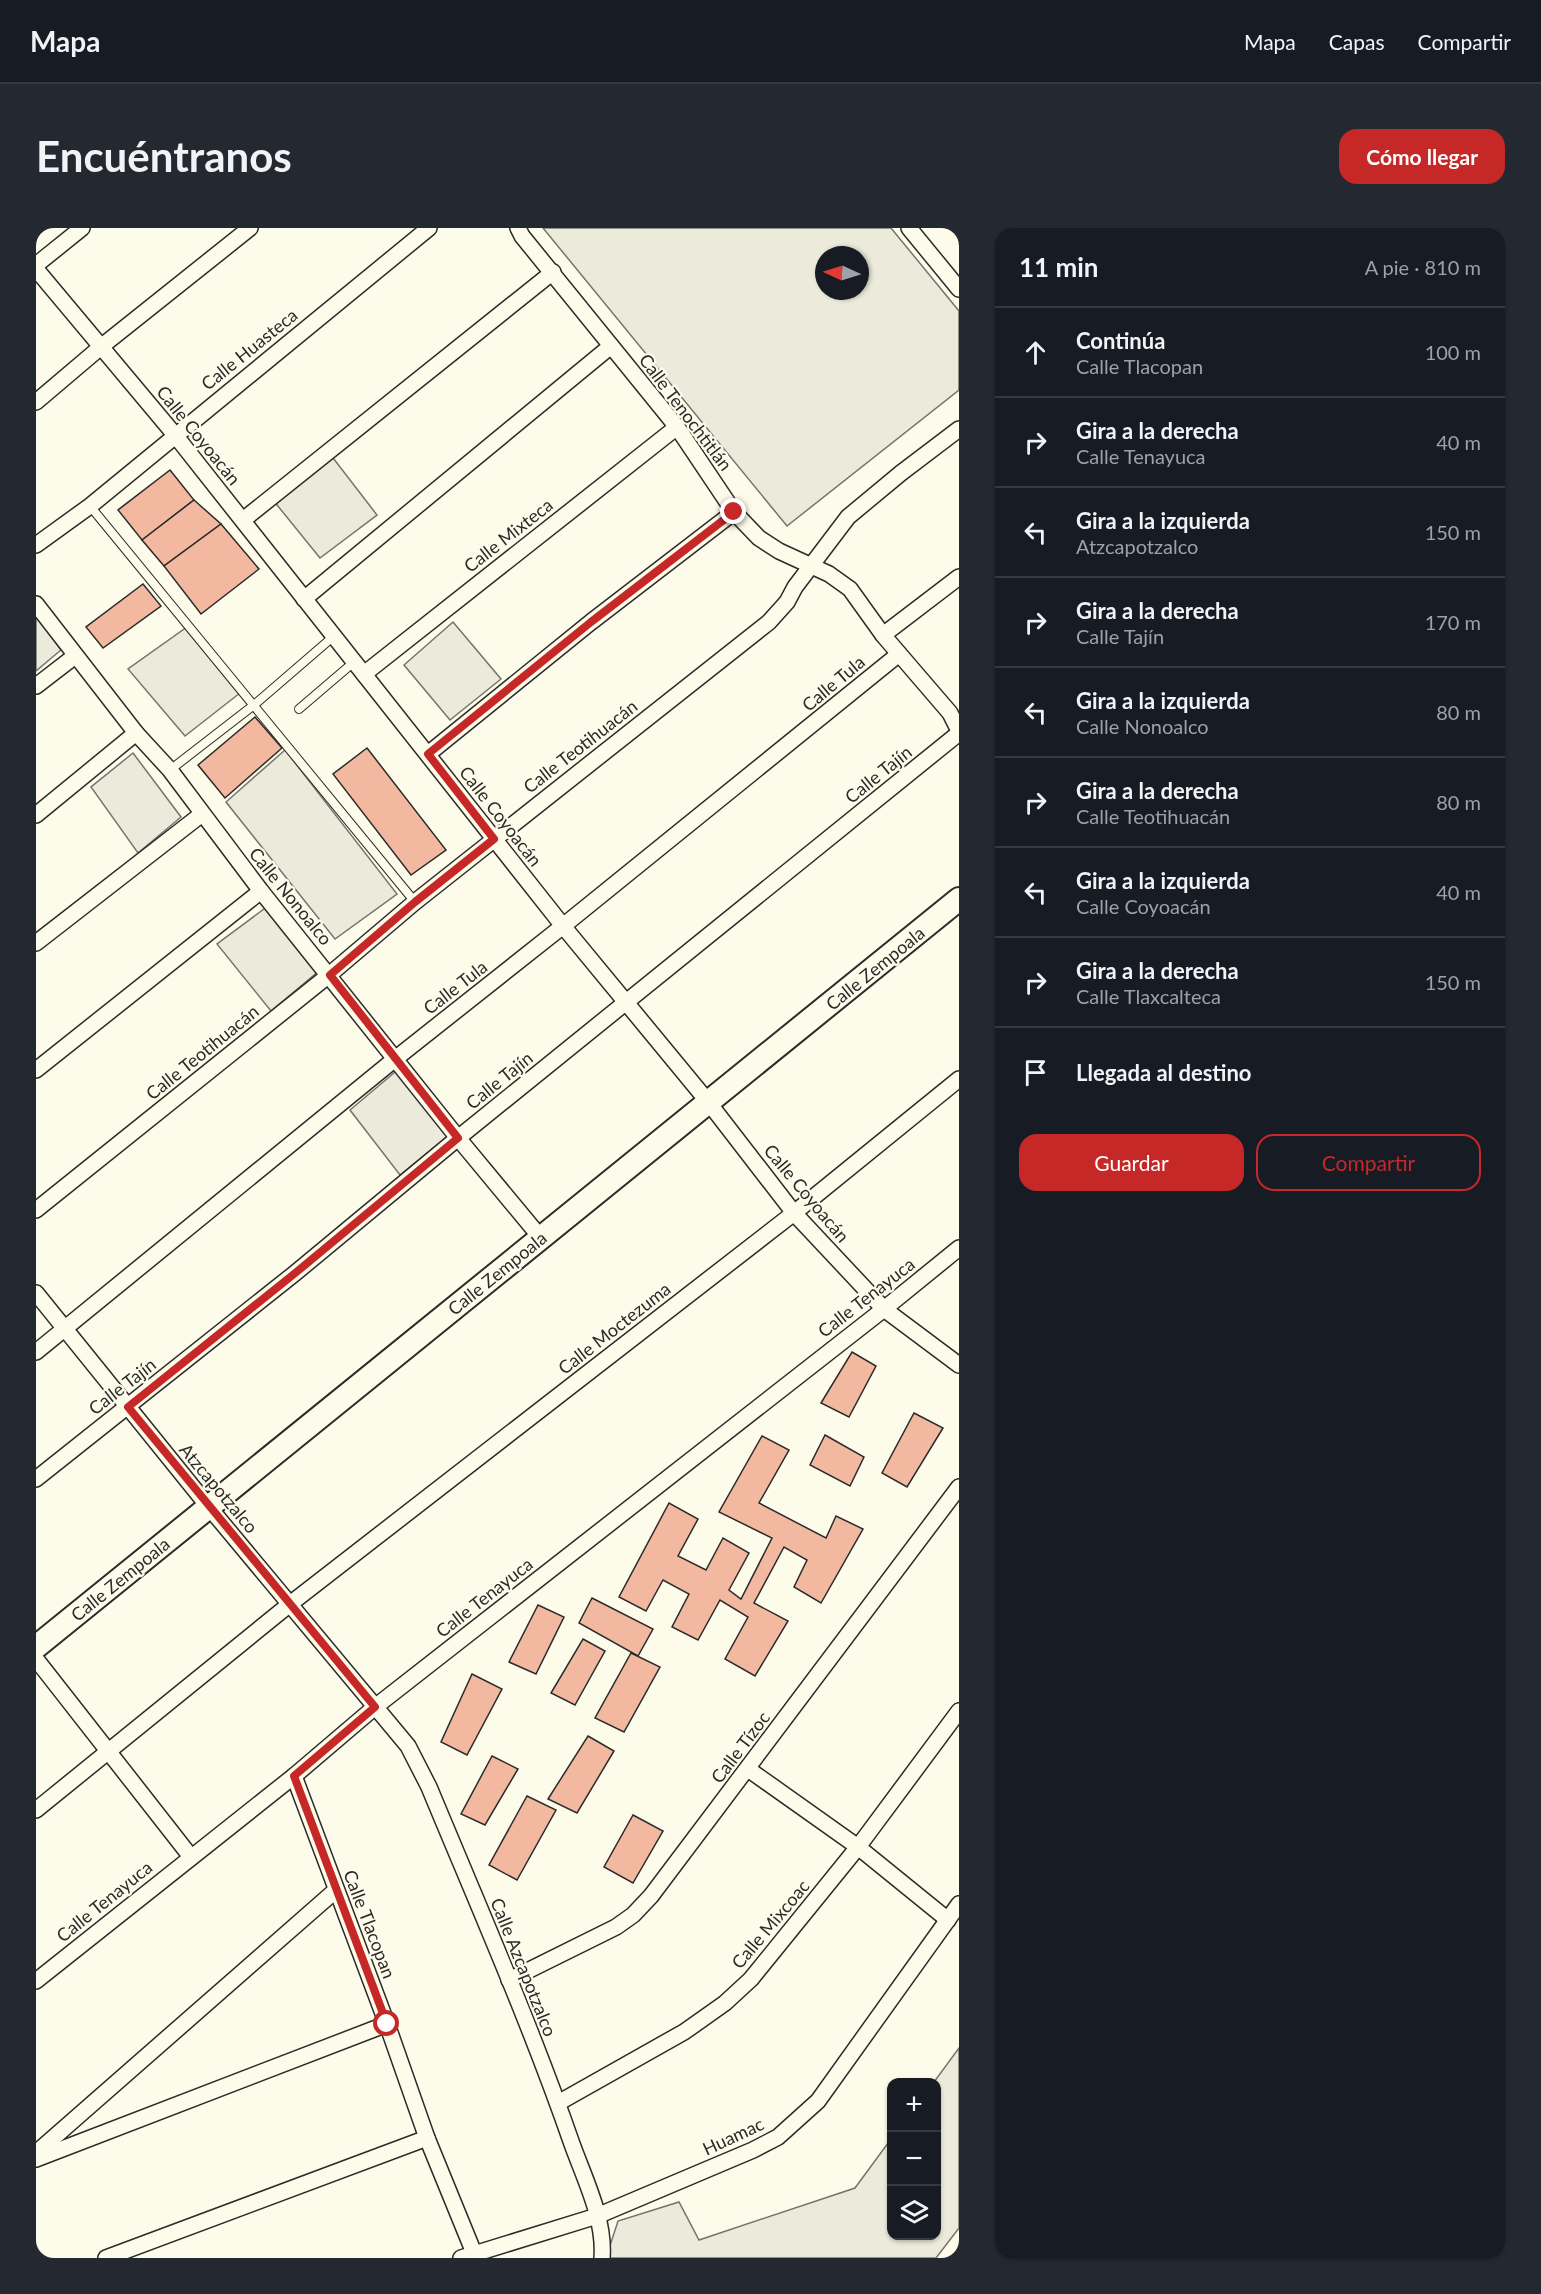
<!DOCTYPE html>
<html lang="es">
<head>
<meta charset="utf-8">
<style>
	:root { --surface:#171b24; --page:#242831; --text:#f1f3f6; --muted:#9ea1a6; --line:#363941; --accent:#c62828 }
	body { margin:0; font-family:Lato,sans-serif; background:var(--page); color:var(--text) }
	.controls { position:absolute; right:18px; bottom:18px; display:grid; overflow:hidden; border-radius:12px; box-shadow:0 2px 4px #0004 }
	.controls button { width:54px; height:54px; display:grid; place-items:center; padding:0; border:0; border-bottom:2px solid var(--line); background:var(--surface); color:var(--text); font:30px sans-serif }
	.compass { position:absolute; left:779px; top:18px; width:54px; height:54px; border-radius:50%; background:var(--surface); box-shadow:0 2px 4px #0004; rotate:274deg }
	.stop { position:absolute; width:18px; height:18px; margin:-14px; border:4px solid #c62828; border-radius:50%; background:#fff }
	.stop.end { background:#c62828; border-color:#fff; box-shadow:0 2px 6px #0008 }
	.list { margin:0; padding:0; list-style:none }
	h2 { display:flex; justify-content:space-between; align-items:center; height:78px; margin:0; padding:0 24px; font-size:26px }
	h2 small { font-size:20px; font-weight:400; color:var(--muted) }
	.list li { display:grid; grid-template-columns:39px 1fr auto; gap:18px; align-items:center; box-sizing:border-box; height:90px; padding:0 24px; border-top:2px solid var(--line) }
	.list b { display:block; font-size:22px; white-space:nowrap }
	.list p { margin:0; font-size:20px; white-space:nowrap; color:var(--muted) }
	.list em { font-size:20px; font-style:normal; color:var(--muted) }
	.actions { display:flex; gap:12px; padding:18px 24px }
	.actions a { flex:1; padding:14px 0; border:2px solid var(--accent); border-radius:18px; text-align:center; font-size:21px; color:var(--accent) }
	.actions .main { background:var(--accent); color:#fff }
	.icon { flex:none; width:33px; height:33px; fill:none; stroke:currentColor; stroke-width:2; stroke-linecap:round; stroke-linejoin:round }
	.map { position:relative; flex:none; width:923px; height:2030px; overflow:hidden; border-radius:18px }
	header { display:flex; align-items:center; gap:36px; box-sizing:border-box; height:84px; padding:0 30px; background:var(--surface); border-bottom:2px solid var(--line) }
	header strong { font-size:28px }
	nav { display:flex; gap:33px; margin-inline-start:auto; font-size:21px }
	.intro { display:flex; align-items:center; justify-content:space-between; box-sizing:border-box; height:144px; padding:0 36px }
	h1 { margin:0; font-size:42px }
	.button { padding:15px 27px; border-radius:18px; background:var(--accent); color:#fff; font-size:21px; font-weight:700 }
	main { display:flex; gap:36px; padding:0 36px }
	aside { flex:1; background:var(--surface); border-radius:18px; box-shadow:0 2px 4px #0004 }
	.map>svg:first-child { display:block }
	.green { fill:#ecebdb; stroke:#74746e; stroke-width:1.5; fill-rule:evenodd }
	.building { fill:#f2b8a0; stroke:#2b2b2b; stroke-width:1.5 }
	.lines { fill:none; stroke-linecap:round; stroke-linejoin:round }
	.lane-casing { stroke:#2b2b2b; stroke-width:10 }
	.street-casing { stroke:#2b2b2b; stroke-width:18 }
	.secondary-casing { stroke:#2b2b2b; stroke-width:26 }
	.lane { stroke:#fdfbea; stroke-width:8 }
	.street { stroke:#fdfbea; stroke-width:15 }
	.secondary { stroke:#fdfbea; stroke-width:22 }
	.route { stroke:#c62828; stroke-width:8 }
	.labels { text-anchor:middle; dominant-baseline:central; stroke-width:4.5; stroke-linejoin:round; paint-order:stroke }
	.street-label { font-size:18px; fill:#2b2b2b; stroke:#fdfbea }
</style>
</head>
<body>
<header>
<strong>Mapa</strong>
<nav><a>Mapa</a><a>Capas</a><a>Compartir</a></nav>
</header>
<div class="intro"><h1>Encuéntranos</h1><a class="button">Cómo llegar</a></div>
<main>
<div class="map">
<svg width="923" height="2030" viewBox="0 0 923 2030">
	<rect width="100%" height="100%" fill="#fdfbea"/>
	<g class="green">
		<path d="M507,0H855L923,83V162L751,298ZM788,27H824V63H788Z"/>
		<polygon points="294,226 341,287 284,330 237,272"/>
		<polygon points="0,388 25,422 0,443"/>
		<polygon points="417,394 465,451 414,492 368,437"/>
		<polygon points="151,399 204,465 149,508 92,441"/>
		<polygon points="249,522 361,666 299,711 190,574"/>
		<polygon points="97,525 145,589 102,625 55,559"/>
		<polygon points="232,678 284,742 235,783 181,716"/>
		<polygon points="365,839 416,905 364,947 314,882"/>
		<polygon points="923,1820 923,2000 900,2030 570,2030 582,1993 643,1974 663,2012 819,1960 855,1911 855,2008 900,2008 900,1854 898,1854"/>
	</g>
	<g class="building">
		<polygon points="134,242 158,272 106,312 82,282"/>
		<polygon points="158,272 185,296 128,338 106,312"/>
		<polygon points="185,296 223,341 165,386 128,338"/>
		<polygon points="107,356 125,378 67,420 50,399"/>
		<polygon points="219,489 246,520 189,570 162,537"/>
		<polygon points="331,520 410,622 375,647 297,546"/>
		<polygon points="816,1124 840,1138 813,1189 785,1175"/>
		<polygon points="878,1185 907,1200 871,1259 846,1245"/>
		<polygon points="789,1207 828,1229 814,1258 774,1237"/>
		<polygon points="726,1208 753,1222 723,1275 790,1310 800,1288 827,1301 785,1375 758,1359 771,1332 748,1319 718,1375 752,1393 719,1448 689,1431 712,1389 684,1372 662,1412 636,1399 653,1366 627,1352 610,1383 583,1369 633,1275 662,1291 642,1328 670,1342 687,1310 713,1325 693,1362 705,1371 736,1310 683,1284"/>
		<polygon points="556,1370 617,1401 602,1428 543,1395"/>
		<polygon points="502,1377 528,1389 500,1446 473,1434"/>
		<polygon points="547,1411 569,1423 539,1477 515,1465"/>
		<polygon points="595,1425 624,1439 588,1504 559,1490"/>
		<polygon points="436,1446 466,1461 431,1527 405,1514"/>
		<polygon points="552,1508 578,1523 541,1585 512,1571"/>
		<polygon points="456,1528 482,1541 449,1597 425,1586"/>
		<polygon points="491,1568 520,1582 481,1652 453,1637"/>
		<polygon points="597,1587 627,1603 597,1655 568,1639"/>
	</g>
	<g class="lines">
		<defs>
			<g id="lane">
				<polyline points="54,278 379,674"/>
				<polyline points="263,481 318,434"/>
				<polyline points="134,542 218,477 298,408"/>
			</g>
			<g id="street">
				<polyline points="482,0 486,8 641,199 698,284 723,310 743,323 793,346 814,361 847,407 914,485 923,503"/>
				<polyline points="873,0 923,61"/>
				<polyline points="0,37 46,0"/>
				<polyline points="0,41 139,207 527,698 673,875 758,985 848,1081 923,1137"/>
				<polyline points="0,174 66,118 214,0"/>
				<polyline points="207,292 517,44"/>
				<polyline points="0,317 54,278 393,0"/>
				<polyline points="268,371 575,118"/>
				<polyline points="0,376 100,505 134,542 225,663 422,910 505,1010"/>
				<polyline points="847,407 923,349"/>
				<polyline points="328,446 641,199"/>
				<polyline points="0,458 39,428"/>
				<polyline points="392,526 555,394 698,284"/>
				<polyline points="0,587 100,505"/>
				<polyline points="0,715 166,586"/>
				<polyline points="0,842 225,663"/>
				<polyline points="0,982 293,747 379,674 733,394 751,374 759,359 812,289 865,245 923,201"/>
				<path d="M0,1065L172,1278L372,1518L393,1559C442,1677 494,1795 536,1916C549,1952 569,1991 566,2030"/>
				<polyline points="0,1124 359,831 527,698 863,426"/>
				<polyline points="0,1251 258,1046 422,910 923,505"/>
				<polyline points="0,1431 155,1629"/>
				<polyline points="712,1541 822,1619 912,1692"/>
				<polyline points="258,1548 351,1796 391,1910 438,2025"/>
				<polyline points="0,1582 254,1376 758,985 923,851"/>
				<polyline points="473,1752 580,1699 597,1687 615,1668 923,1259"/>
				<polyline points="0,1753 258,1548 339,1479 848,1081 923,1020"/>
				<polyline points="522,1875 648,1804 689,1775 715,1751 822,1619 923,1483"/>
				<polyline points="0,1925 300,1662"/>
				<polyline points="0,1931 351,1796"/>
				<polyline points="70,2030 391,1910"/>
				<polyline points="425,2030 561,1988 717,1922 742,1909 782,1873 923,1676"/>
			</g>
			<polyline id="secondary" points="0,1419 923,671"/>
		</defs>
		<use href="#lane" class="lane-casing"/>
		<use href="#street" class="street-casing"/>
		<use href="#secondary" class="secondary-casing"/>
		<use href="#lane" class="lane"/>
		<use href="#street" class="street"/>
		<use href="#secondary" class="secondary"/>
	</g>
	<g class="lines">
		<polyline class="route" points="351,1796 258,1548 339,1479 92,1179 258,1046 422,910 294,747 379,674 458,611 392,526 555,394 698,284"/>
	</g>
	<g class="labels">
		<g class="street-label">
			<text transform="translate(213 121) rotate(-39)">Calle Huasteca</text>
			<text transform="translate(650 184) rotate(53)">Calle Tenochtitlán</text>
			<text transform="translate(163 207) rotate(51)">Calle Coyoacán</text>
			<text transform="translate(472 307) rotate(-38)">Calle Mixteca</text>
			<text transform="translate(797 455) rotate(-40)">Calle Tula</text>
			<text transform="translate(544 518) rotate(-38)">Calle Teotihuacán</text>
			<text transform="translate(842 546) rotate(-39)">Calle Tajín</text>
			<text transform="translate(465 588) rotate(52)">Calle Coyoacán</text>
			<text transform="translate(255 668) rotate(51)">Calle Nonoalco</text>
			<text transform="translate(839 740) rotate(-39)">Calle Zempoala</text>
			<text transform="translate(419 759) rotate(-38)">Calle Tula</text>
			<text transform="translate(166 824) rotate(-39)">Calle Teotihuacán</text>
			<text transform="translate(463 852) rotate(-39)">Calle Tajín</text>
			<text transform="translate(771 965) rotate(50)">Calle Coyoacán</text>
			<text transform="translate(461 1045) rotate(-39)">Calle Zempoala</text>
			<text transform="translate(830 1069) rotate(-38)">Calle Tenayuca</text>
			<text transform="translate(578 1100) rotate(-38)">Calle Moctezuma</text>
			<text transform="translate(86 1158) rotate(-38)">Calle Tajín</text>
			<text transform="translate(183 1260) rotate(50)">Atzcapotzalco</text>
			<text transform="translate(84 1351) rotate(-39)">Calle Zempoala</text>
			<text transform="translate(448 1369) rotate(-38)">Calle Tenayuca</text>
			<text transform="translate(704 1519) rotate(-53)">Calle Tízoc</text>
			<text transform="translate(68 1673) rotate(-39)">Calle Tenayuca</text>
			<text transform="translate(334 1696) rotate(69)">Calle Tlacopan</text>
			<text transform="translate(734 1696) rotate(-50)">Calle Mixcoac</text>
			<text transform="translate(488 1739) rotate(68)">Calle Azcapotzalco</text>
			<text transform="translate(697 1908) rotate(-25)">Huamac</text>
		</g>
	</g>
</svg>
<div class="controls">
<button>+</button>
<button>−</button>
<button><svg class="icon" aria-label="layers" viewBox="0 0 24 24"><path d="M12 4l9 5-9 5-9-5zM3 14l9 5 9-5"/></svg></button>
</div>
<svg class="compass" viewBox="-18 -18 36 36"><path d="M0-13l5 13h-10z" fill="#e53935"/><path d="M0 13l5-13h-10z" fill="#9ea1a6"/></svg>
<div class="stop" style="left:351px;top:1796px"></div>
<div class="stop end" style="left:698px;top:284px"></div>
</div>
<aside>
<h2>11 min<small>A pie · 810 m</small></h2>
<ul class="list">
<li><svg class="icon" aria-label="ahead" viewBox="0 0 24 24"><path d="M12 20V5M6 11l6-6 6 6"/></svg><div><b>Continúa</b><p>Calle Tlacopan</p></div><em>100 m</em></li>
<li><svg class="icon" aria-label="right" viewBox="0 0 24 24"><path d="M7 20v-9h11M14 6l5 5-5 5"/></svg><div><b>Gira a la derecha</b><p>Calle Tenayuca</p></div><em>40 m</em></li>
<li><svg class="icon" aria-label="left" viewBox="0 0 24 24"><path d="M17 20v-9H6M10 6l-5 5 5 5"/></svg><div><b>Gira a la izquierda</b><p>Atzcapotzalco</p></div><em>150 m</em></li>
<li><svg class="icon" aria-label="right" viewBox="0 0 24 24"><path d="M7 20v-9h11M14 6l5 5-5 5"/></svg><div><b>Gira a la derecha</b><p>Calle Tajín</p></div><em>170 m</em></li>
<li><svg class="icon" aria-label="left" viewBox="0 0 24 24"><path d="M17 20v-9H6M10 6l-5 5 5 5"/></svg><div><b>Gira a la izquierda</b><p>Calle Nonoalco</p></div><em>80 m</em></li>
<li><svg class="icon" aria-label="right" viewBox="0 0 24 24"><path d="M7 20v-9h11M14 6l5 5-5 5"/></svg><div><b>Gira a la derecha</b><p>Calle Teotihuacán</p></div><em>80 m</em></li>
<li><svg class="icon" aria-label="left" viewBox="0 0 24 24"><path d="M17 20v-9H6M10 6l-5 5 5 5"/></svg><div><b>Gira a la izquierda</b><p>Calle Coyoacán</p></div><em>40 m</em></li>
<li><svg class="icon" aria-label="right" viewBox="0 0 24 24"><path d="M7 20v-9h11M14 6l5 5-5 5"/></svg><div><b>Gira a la derecha</b><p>Calle Tlaxcalteca</p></div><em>150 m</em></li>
<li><svg class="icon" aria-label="arrive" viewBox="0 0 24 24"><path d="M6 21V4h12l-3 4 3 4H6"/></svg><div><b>Llegada al destino</b></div></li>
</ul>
<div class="actions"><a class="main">Guardar</a><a>Compartir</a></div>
</aside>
</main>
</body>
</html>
